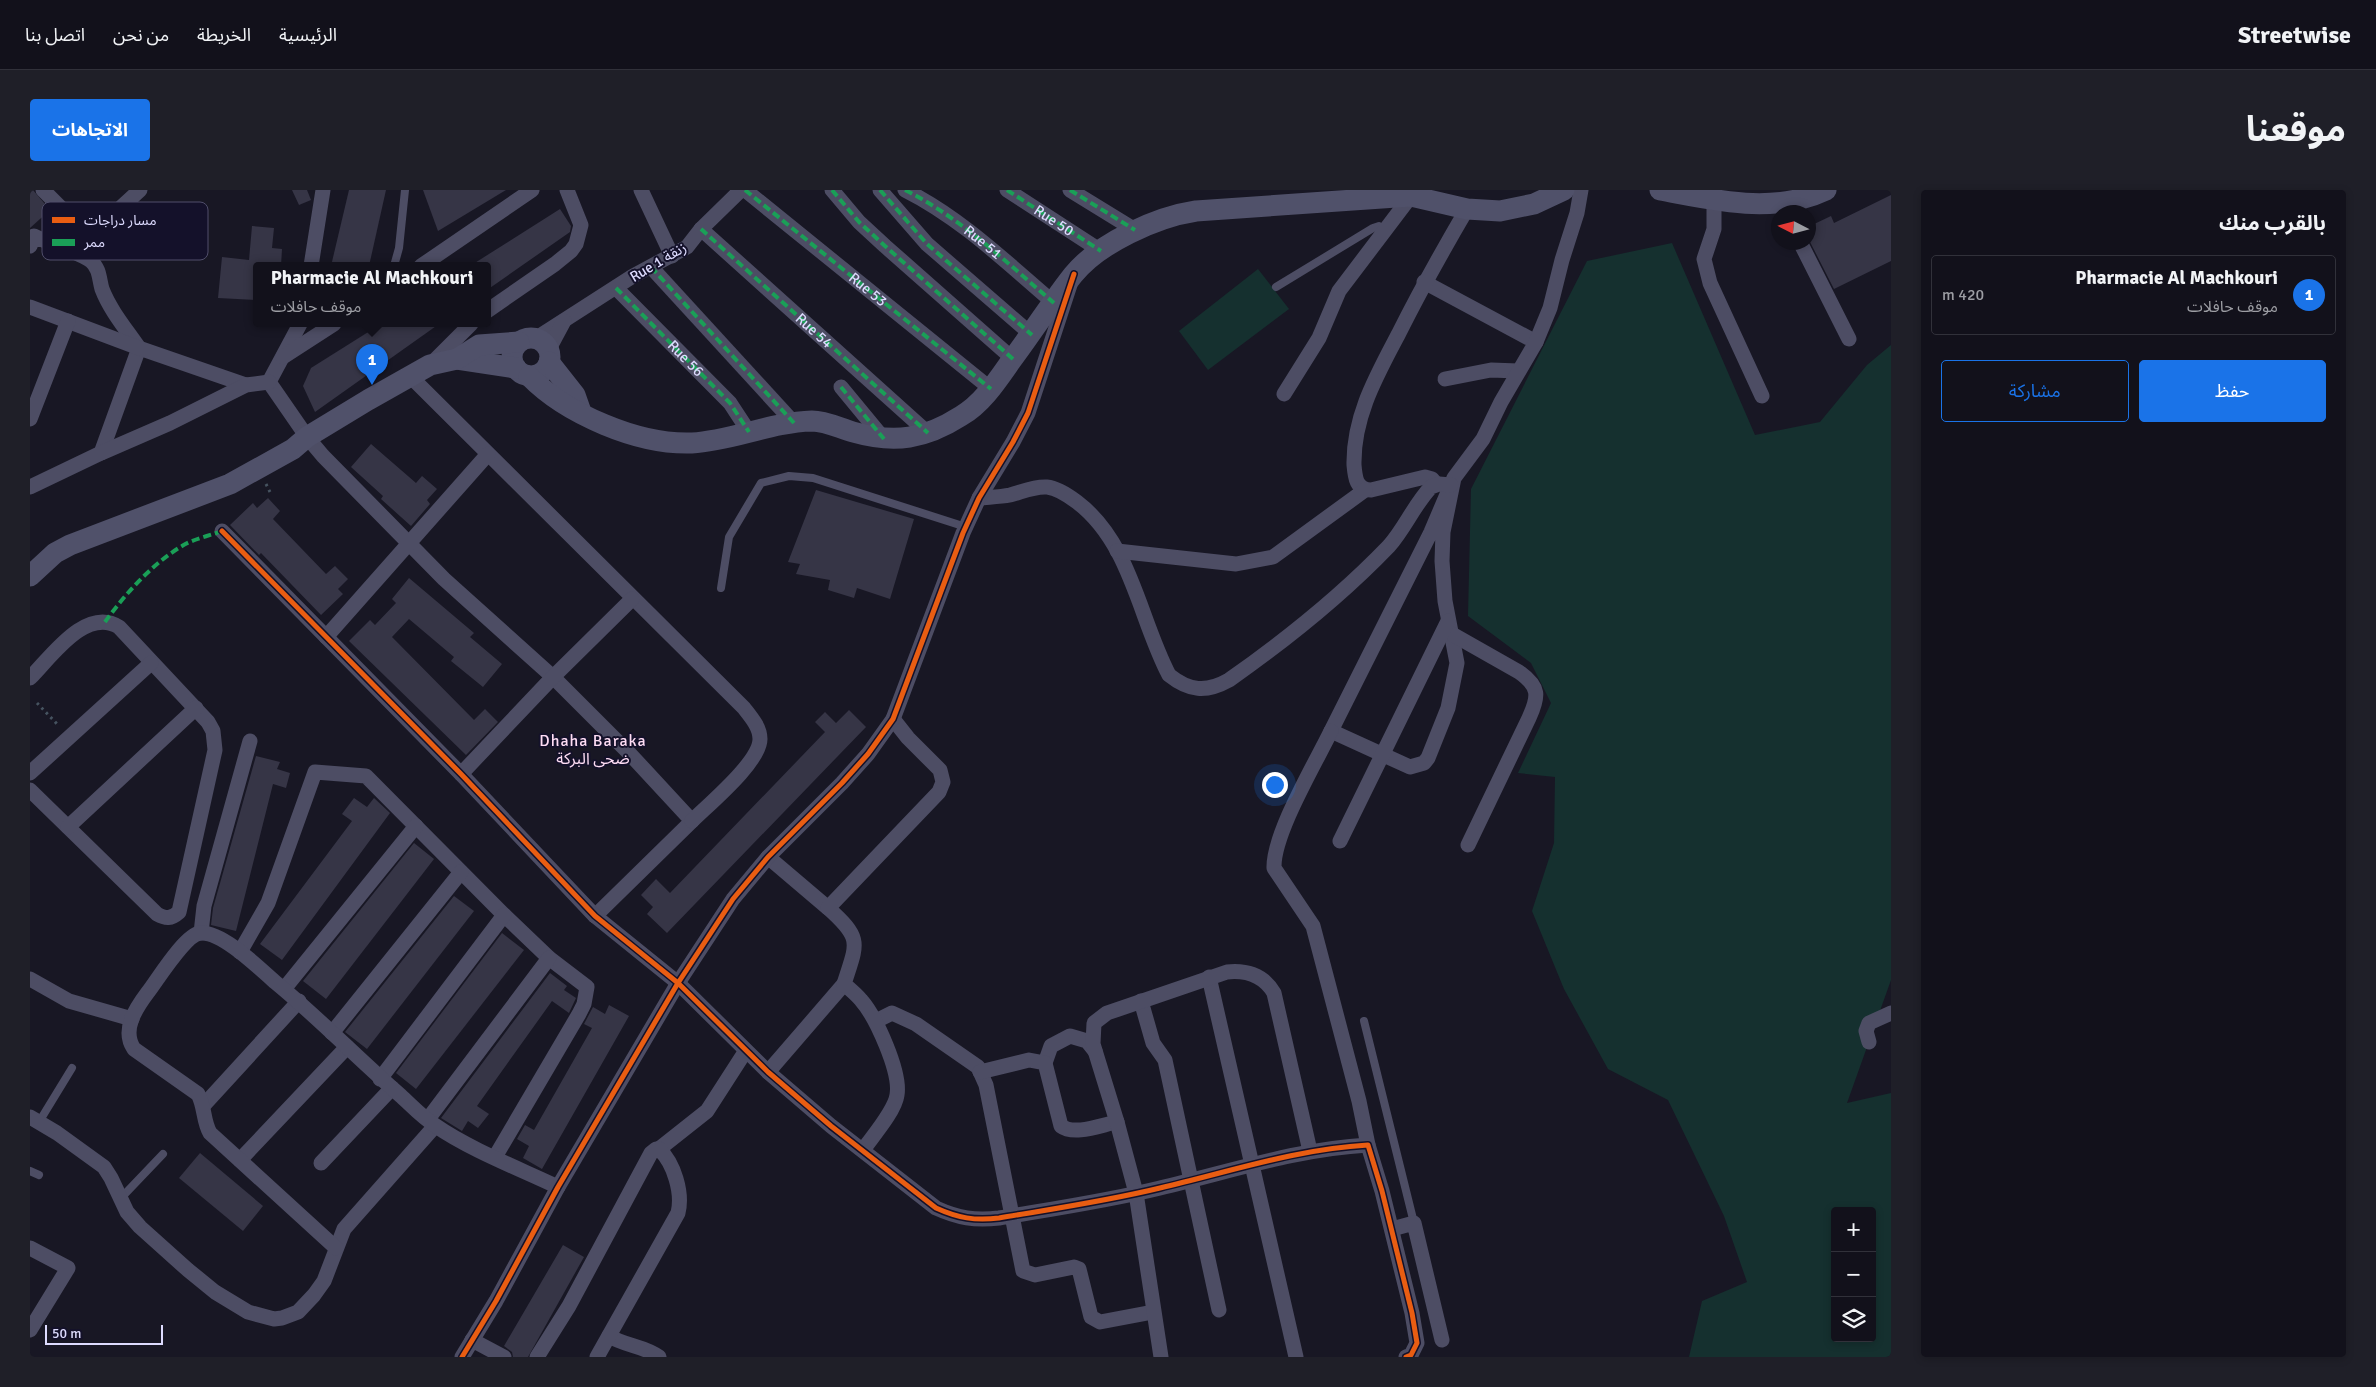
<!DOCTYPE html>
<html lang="ar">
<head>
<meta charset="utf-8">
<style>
	:root { --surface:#12111b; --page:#1f1f28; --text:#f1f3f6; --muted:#9c9da3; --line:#31313a; --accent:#1a73e8 }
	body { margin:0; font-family:Signika,"Noto Sans Arabic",sans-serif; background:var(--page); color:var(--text); direction:rtl }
	.controls { position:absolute; right:15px; bottom:15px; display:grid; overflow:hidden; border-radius:5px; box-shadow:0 2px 8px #0003 }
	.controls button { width:45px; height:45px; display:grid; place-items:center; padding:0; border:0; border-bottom:1px solid var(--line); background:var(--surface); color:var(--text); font:25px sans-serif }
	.compass { position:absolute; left:1741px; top:15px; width:45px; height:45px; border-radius:50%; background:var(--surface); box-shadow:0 2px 8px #0003; rotate:276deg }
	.scale { position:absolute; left:15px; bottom:12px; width:118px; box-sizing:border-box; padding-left:5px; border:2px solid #dddbfe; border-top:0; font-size:14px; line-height:18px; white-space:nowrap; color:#dddbfe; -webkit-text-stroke:4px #14112a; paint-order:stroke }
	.you { position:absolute; left:1244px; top:594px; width:18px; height:18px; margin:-12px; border:4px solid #fff; border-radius:50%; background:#1a73e8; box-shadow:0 0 0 8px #1a73e833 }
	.badge { display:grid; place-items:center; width:32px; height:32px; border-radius:50%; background:var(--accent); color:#fff; font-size:16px; font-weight:700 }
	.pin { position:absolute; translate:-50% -41px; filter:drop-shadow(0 1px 2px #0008) }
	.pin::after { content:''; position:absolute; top:26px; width:18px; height:15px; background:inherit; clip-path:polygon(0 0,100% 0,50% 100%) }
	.popup { position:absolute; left:223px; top:72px; width:238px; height:65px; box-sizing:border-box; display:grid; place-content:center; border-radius:5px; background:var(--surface); filter:drop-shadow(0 1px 4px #0005); font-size:16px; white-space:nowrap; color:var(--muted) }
	.popup b { font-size:19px; color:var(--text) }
	.popup::after { content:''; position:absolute; left:50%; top:100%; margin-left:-10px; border:10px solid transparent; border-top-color:var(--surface) }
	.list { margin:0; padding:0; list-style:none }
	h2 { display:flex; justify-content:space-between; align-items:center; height:65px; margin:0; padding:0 20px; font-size:21px }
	h2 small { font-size:16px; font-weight:400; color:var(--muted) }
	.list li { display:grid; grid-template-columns:32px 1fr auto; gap:15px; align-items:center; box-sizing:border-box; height:80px; margin:0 10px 10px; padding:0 10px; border:1px solid var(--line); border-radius:5px }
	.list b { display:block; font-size:19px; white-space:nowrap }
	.list p { margin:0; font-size:16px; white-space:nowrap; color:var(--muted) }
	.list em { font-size:16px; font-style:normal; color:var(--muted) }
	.actions { display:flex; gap:10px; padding:15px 20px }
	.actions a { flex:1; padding:11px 0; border:1px solid var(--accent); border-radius:5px; text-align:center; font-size:18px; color:var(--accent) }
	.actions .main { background:var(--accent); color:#fff }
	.icon { flex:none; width:28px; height:28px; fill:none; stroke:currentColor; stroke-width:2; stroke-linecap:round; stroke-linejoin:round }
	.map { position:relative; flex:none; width:1861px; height:1167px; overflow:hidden; direction:ltr; border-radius:5px }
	header { display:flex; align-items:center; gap:30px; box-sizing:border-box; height:70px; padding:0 25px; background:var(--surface); border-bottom:1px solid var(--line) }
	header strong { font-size:24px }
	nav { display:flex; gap:28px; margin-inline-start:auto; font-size:18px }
	.intro { display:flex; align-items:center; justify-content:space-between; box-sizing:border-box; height:120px; padding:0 30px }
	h1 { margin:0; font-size:35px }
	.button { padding:12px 22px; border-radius:5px; background:var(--accent); color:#fff; font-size:18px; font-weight:700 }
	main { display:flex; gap:30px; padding:0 30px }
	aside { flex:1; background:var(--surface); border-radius:5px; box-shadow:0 2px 8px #0003 }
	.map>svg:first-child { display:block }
	.green { fill:#15302f; fill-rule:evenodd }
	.building { fill:#363546 }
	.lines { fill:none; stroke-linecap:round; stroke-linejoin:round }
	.path { stroke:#465360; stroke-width:3; stroke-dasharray:2.5 4; stroke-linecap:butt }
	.lane { stroke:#4d4d64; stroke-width:8 }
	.street { stroke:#4d4d64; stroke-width:15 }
	.secondary { stroke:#50516a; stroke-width:21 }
	.quiet { stroke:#1a9f57; stroke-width:4; stroke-dasharray:8 4; stroke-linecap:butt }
	.cycleway-casing { stroke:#14112a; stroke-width:8 }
	.cycleway { stroke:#e95d12; stroke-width:5 }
	.labels { text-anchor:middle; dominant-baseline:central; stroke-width:4; stroke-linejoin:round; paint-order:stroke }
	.street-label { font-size:15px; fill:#dddbfe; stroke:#14112a }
	.neighbourhood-label { font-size:16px; letter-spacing:1px; fill:#feddf4; stroke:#14112a }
	.key { fill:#14112a; stroke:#504e6a; stroke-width:1 }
	.key-label { font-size:14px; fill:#dddbfe }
</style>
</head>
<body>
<header>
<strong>Streetwise</strong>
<nav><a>الرئيسية</a><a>الخريطة</a><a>من نحن</a><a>اتصل بنا</a></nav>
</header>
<div class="intro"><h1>موقعنا</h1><a class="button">الاتجاهات</a></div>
<main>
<aside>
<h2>بالقرب منك<small></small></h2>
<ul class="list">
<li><span class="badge">1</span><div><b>Pharmacie Al Machkouri</b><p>موقف حافلات</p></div><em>420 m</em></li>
</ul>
<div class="actions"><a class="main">حفظ</a><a>مشاركة</a></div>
</aside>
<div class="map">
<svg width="1861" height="1167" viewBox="0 0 1861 1167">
	<rect width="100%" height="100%" fill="#181724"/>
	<g class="green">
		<path d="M1642,53L1725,245L1790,232L1837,175L1861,155V790L1817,913L1861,903V1167H1659L1672,1111L1717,1092L1694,1026L1638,910L1578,879L1534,799L1502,721L1524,653L1525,587L1488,583L1521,513L1501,473L1438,426L1441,299L1557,71ZM1805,1021H1842V1148H1805Z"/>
		<polygon points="1228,79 1259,119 1178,180 1149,141"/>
	</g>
	<g class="building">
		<polygon points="0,0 3,0 20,20 0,38"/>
		<polygon points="262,0 277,0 281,10 269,15"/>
		<polygon points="319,0 356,0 339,76 301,76"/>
		<polygon points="393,0 476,0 408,41"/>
		<polygon points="1861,5 1861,71 1804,99 1778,48 1778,45 1783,42 1780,36 1801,26 1804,33"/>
		<polygon points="110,19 124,32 92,68 78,55"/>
		<polygon points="530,19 541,36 540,42 457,100 457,76 440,76"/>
		<polygon points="222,36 244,38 242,58 252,59 251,76 227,76 227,110 188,108 192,67 219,70"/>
		<polygon points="351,134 409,134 285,222 273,196 281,178"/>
		<polygon points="341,254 386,293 392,286 407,299 397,310 400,314 381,336 351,309 353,306 321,277"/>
		<polygon points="786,300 884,329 860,409 827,398 824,408 798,400 800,390 766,384 770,374 758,372"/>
		<polygon points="238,308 250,321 243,329 296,384 305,376 318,389 308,399 313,404 291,425 231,363 229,365 200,335 223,313 227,318"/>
		<polygon points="379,388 444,443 440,447 472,474 453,497 421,471 424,467 379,429 362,447 444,530 455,519 468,532 436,565 319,451 340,430 345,435 366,413 362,409"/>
		<polygon points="819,520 836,537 637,743 617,724 623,717 611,705 626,689 640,703 795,542 785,532 795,522 806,533"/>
		<polygon points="226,566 250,572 247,579 260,583 256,598 243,594 206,741 181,735 183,718"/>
		<polygon points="324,608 337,617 344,608 360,623 252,770 230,754 322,631 312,624"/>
		<polygon points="384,653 404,669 296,809 273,791"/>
		<polygon points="424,706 444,721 337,859 315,842"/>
		<polygon points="472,743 494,760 386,899 366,883"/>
		<polygon points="520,783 537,796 534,800 546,808 539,823 522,811 447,916 459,924 448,938 438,931 432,941 411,928"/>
		<polygon points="579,815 599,826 512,979 493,968 499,956 487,949 495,935 504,940 562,838 554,834 563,817 575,824"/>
		<polygon points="170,963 233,1016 213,1041 149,988"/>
		<polygon points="533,1055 554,1067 498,1167 483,1167 482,1162 474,1156"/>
	</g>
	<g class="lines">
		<g class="path">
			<polyline points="236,294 240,302"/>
			<polyline points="7,513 29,536"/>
		</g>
		<g class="lane">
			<polyline points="364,76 369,58 375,0"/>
			<polyline points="1246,97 1343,38 1349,36 1355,40"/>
			<polyline points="691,398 699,347 731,293 759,286 783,288 936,337"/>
			<polyline points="1334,831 1384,1033"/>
			<polyline points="9,932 42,878"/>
			<polyline points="0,981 9,985"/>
			<polyline points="91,1008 133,964"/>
		</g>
		<g class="street">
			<polyline points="13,0 56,43 62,44 110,0"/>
			<polyline points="611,0 642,66"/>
			<polyline points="715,0 961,199"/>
			<polyline points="802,0 829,32 855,56 983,169"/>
			<polyline points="850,0 897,54 1002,145"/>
			<path d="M875,0C931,28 977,73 1024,113"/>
			<path id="s1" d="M977,0L1071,61"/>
			<polyline points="1040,0 1105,40"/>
			<polyline points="1684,10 1684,39 1674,69 1680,93 1732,206"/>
			<polyline points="671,39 898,243"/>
			<polyline points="1770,52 1819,149"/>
			<path d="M0,56L4,46C20,54 49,62 61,71C70,79 69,89 72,99C80,120 96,139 109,158L71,263"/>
			<polyline points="281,76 293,0"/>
			<polyline points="391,76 502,0"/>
			<polyline points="621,77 764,233"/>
			<polyline points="1394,92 1506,152"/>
			<path id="s2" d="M586,98L700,213L719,242"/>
			<polyline points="0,117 109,158 216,195"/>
			<polyline points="457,121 525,74 541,61 546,54 551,35 537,0"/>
			<polyline points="270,134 239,192 277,247 293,266 414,389 523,487 600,564 662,631 565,726"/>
			<polyline points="505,149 603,86 657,57 671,39 711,0"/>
			<polyline points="519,159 534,131"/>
			<polyline points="253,167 304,134"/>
			<polyline points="401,174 441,134"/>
			<path d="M380,186L714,518C721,527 730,537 730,549C730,572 679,614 662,631"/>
			<polyline points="1415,189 1461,180 1488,181"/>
			<polyline points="811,197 854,249"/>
			<polyline points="1254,204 1289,148 1309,101 1381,6"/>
			<polyline points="0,229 38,131"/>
			<polyline points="1424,288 1401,342 1301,541 1380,577 1394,573 1398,568 1418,518 1427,473 1415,411 1412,371 1413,342 1424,288 1453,249 1471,212 1506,152 1520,118 1532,70 1547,23 1551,0"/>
			<path d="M1406,294L1402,289L1395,287L1341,300C1326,300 1325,287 1324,275C1323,226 1347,185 1369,143C1390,101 1413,60 1437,19"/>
			<polyline points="0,297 71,263 140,233 216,195 239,192"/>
			<path d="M949,308C959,307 970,307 980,305C992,302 1004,296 1017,297C1028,298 1039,306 1047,312C1101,353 1109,428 1139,485C1159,501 1176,503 1199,490C1256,450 1310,407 1359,356C1375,338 1384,315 1401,297L1409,294L1421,295"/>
			<path d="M192,341L431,584L565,726L648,793L738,882L801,936L906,1018C928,1028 945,1031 969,1028C1022,1019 1077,1011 1130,998C1199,982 1266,959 1338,955L1352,1001L1382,1123L1387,1153L1381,1165L1376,1167"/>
			<polyline points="1087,361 1206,374 1243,367 1335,300"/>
			<path d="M1422,444L1489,482C1510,497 1509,506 1499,528L1438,655"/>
			<polyline points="296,447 458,264"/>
			<path d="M0,488C21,467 56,416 89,437L178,532L183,541L185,560L149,722C141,729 136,729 127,724L0,600"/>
			<path d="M1301,541C1285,574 1243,644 1244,678L1283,736L1329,911L1338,955"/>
			<polyline points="0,583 121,473"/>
			<polyline points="431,584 523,487 602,409"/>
			<polyline points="38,637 166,518"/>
			<polyline points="1310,651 1418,431"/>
			<polyline points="738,667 798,718"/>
			<polyline points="171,743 174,716 220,551"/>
			<polyline points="210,762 238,713 285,582 336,586 474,725 519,768 557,797 554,814 549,824 465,967"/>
			<polyline points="1179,787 1266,1167"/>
			<polyline points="0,789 39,811 102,829"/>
			<polyline points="254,799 386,636"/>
			<polyline points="1111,811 1123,853 1135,870 1189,1120"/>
			<polyline points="846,831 862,823 886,834 948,877 956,895 993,1081 1005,1085 1044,1077 1049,1079 1061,1127 1070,1132 1123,1122"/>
			<polyline points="302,843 431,682"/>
			<polyline points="1839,852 1836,841 1839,833 1861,823"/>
			<polyline points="1015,873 1021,856 1040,846 1057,851 1065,861"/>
			<polyline points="738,882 814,794"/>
			<path d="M950,882L999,870L1015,873L1031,936C1044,946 1071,935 1087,932"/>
			<polyline points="350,889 474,725"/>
			<polyline points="173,916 269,811"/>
			<polyline points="0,927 27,943 74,977 81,988 97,1022 110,1037 158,1080 185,1102 218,1122 244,1129 252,1128 268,1122 284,1105 294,1091 314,1039 405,936"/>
			<polyline points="398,929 519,768"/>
			<polyline points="629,959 677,921 715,862"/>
			<path d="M833,960C842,947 865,921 867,905C871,882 846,827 831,810C826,804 820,799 814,794C827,753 833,749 798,718L909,602L913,592L910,580L878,548L863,529"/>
			<polyline points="210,970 317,857"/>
			<polyline points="291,973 362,898"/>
			<polyline points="1362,1039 1384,1033 1412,1150"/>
			<polyline points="0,1058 38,1078 0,1140"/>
			<path d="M306,1058L180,943C173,931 175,917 168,904L104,859C91,840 106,818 118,802C128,789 155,745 170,743C192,741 229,778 245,792C289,828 328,869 371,906C382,916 393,928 406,936C439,959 490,979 528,997"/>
			<path d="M579,1146C595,1156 615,1156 629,1167"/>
			<polyline points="442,1150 474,1167"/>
			<polyline points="432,1167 466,1111 528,997 648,793 703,709 738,667 812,593 838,564 863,529 933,343 949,308 983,252 998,223 1040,95"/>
			<path d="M507,1167L539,1116L621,963L626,959H629C644,973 653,1003 648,1023L567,1167"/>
			<path d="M1131,1167L1106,1003L1087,932L1063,854L1064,833L1077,823L1197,782C1217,780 1234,786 1244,803L1280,961"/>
		</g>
		<g class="secondary">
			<path d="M1630,0C1685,10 1743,25 1796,0"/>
			<circle cx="501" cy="167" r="19"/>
			<polyline points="427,169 486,178"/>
			<polyline points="519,172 545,205 551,222"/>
			<path d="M499,186C536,224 608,255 662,253C702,251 741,232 782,231C796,231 809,238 823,242C865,254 895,249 931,226C952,214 967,191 981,171C1002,143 1021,113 1043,85C1069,53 1126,27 1166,21L1381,6L1437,19L1470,21L1504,14L1534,0"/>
			<polyline points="0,386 25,363 40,355 200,294 263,259 277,247 338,210 400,175 427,169 449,155 489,152"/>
		</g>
		<g class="quiet">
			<path id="s3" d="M715,0L961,199"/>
			<polyline points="802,0 829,32 855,56 983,169"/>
			<polyline points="850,0 897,54 1002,145"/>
			<path id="s4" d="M875,0C931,28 977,73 1024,113"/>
			<polyline points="977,0 1071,61"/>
			<polyline points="1040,0 1105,40"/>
			<path id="s5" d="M671,39L898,243"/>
			<polyline points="621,77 764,233"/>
			<polyline points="586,98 700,213 719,242"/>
			<polyline points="811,197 854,249"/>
			<path d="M75,432C95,404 122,374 152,356C163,349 179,346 192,341L194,344"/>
		</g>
		<defs>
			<g id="cycleway">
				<path d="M192,341L431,584L565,726L648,793L738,882L801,936L906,1018C928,1028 945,1031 969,1028C1022,1019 1077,1011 1130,998C1199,982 1266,959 1338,955L1352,1001L1382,1123L1387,1153L1381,1165L1376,1167"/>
				<polyline points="432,1167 466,1111 528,997 648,793 703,709 738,667 812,593 838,564 863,529 933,343 949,308 983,252 998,223 1044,84"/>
			</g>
		</defs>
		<use href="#cycleway" class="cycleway-casing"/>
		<use href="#cycleway" class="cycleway"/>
	</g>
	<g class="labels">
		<g class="street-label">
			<text stroke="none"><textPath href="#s1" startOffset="56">Rue 50</textPath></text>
			<text stroke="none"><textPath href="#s4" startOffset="94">Rue 51</textPath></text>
			<text transform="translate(628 72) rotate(-31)">Rue 1 زنقة</text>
			<text stroke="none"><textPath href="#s3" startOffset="158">Rue 53</textPath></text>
			<text stroke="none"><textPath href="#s5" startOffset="152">Rue 54</textPath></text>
			<text stroke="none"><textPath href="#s2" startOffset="99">Rue 56</textPath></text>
		</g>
		<g class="neighbourhood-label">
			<text x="563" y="551">Dhaha Baraka<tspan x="563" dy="18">ضحى البركة</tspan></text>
		</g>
	</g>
	<rect x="12" y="12" width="166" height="58" rx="8" class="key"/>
	<rect x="22" y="27" width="23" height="6" fill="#e95d12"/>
	<rect x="22" y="49" width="23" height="7" fill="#1a9f57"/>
	<g class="key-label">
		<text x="54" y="35">مسار دراجات</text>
		<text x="54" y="57">ممر</text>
	</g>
</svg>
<div class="controls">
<button>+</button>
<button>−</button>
<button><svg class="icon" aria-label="layers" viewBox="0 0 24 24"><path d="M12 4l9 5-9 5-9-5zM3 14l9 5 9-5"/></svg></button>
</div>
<svg class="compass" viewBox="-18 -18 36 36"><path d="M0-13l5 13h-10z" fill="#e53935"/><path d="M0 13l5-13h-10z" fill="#9c9da3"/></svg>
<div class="scale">50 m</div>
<div class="you"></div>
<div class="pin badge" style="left:342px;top:195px">1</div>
<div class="popup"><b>Pharmacie Al Machkouri</b>موقف حافلات</div>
</div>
</main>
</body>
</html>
